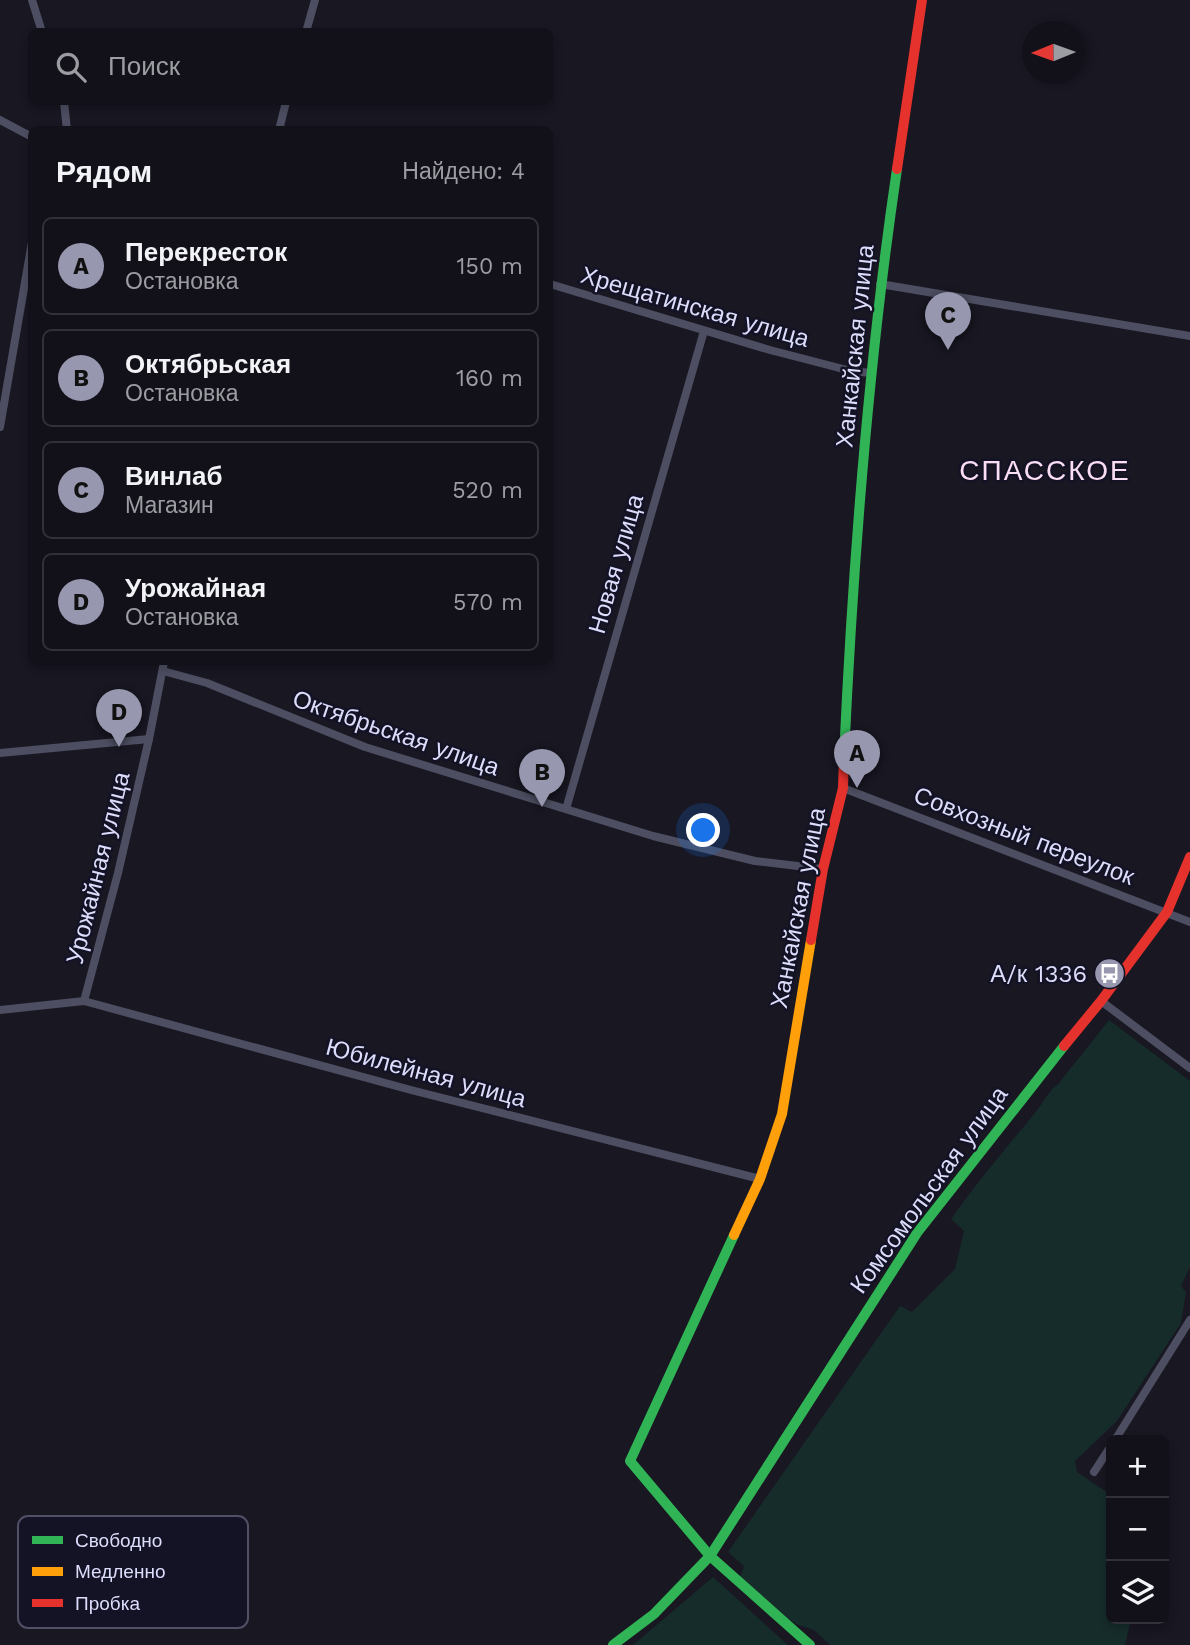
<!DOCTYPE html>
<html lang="ru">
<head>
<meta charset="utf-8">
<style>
	:root { --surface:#12111a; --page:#1f1f27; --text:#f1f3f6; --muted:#9c9da2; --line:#313139; --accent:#9797af }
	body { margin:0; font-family:"Work Sans",sans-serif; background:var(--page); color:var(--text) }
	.controls { position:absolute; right:21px; bottom:21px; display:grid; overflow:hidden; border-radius:10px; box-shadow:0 4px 10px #0003 }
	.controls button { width:63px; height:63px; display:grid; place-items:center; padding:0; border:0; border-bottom:2px solid var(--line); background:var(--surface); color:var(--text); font:35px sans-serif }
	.compass { position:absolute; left:1022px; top:21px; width:63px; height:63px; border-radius:50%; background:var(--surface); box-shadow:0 4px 10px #0003; rotate:269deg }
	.you { position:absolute; left:704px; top:831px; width:24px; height:24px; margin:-18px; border:5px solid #fff; border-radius:50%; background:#1a73e8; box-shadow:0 0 0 10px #1a73e833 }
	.badge { display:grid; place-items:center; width:46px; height:46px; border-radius:50%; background:var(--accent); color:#111; font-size:23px; font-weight:700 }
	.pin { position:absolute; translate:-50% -58px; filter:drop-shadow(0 2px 4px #0008) }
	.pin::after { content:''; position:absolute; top:37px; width:24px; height:21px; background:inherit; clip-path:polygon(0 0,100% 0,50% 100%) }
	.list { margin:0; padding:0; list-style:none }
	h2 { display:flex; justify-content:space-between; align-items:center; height:91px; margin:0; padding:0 28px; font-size:30px }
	h2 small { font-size:23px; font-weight:400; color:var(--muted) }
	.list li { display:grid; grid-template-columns:46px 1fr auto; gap:21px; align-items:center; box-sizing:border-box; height:98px; margin:0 14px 14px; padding:0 14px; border:2px solid var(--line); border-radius:10px }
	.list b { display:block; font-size:26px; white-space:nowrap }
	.list p { margin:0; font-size:23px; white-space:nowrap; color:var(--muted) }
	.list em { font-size:23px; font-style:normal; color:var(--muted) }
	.icon { flex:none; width:38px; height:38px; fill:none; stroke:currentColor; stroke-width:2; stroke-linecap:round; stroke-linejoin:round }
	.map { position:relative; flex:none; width:1190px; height:1645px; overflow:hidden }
	.search { position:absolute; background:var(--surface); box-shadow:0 4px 10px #0003; left:28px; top:28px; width:525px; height:77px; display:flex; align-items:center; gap:18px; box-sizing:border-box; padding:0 24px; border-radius:10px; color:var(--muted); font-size:26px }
	.panel { position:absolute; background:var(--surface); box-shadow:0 4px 10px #0003; left:28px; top:126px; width:525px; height:539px; border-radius:10px }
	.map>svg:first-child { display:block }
	.green { fill:#162c2b }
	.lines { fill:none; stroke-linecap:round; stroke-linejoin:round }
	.street { stroke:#4d4e61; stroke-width:8 }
	.fast { stroke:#30b455; stroke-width:10 }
	.slow { stroke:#ff9f0a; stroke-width:10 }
	.jam { stroke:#e5322d; stroke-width:10 }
	.labels { text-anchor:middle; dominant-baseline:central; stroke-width:5; stroke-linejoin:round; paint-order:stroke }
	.street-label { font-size:24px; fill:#dcdcfb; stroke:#141326 }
	.poi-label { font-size:24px; fill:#dcdcfb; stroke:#141326; text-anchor:end }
	.quarter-label { font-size:28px; letter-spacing:2px; fill:#fbdef3; stroke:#141326 }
	.key { fill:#141326; stroke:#504f66; stroke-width:2 }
	.key-label { font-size:19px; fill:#dcdcfb }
</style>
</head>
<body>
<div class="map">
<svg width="1190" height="1645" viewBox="0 0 1190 1645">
	<rect width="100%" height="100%" fill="#181722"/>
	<g class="green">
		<path d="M1109,1020L1190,1081V1267L1181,1286L1186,1292L1181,1323L1117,1421L1075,1461L1077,1472L1111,1495V1619H1131L1125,1645H830L814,1630L796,1624L737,1585L744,1566L728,1552L900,1306L912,1312L955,1269L964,1231L951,1219C977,1182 1006,1148 1035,1113C1044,1102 1048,1091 1059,1083Z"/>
		<polygon points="713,1577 788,1645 633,1645"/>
	</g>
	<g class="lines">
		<g class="street">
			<polyline points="32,0 42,32"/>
			<polyline points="306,32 315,0"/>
			<polyline points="64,102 67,130"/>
			<polyline points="0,120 32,137"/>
			<polyline points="279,130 286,102"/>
			<polyline points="550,284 770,350 851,371 871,373"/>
			<polyline points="880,284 1190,336"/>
			<polyline points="0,427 32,242"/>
			<polyline points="163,671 207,683 365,747 653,836 755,861 823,869"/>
			<polyline points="0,753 149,739"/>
			<polyline points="843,788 1190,922"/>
			<polyline points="566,809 704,331"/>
			<polyline points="84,1001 118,873 149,739 164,662"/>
			<polyline points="1101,1001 1190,1068"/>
			<polyline points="0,1010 84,1001 411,1090 760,1179"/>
			<polyline points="1115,1440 1190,1320"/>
			<polyline points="1094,1472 1111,1446"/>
		</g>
		<g class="fast">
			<path d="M844,757C853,561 868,364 897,169"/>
			<polyline points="734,1235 630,1461 710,1556 810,1645"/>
			<polyline points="613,1645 654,1614 710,1556 917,1233 1064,1046"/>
		</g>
		<polyline class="slow" points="734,1235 760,1179 782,1114 811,940"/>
		<g class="jam">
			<polyline points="897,169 922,0"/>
			<polyline points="811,940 823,869 843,788 844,757"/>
			<polyline points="1064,1046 1101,1001 1167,912 1190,857"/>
		</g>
	</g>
	<defs>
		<symbol id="bus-disc" viewBox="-11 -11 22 22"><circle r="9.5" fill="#9797af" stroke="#141326"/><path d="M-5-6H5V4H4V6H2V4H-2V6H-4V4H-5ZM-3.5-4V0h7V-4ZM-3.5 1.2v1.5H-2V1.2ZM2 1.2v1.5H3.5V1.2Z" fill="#fff"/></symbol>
	</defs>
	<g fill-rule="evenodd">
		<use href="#bus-disc" x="1092" y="956" width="35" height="35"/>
	</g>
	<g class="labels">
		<g class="street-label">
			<text transform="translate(695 307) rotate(16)">Хрещатинская улица</text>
			<text transform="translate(855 346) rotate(-84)">Ханкайская улица</text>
			<text transform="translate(616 564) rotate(-74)">Новая улица</text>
			<text transform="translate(396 733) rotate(19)">Октябрьская улица</text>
			<text transform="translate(1024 836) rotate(21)">Совхозный переулок</text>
			<text transform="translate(98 868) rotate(-76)">Урожайная улица</text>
			<text transform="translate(798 908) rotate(-79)">Ханкайская улица</text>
			<text transform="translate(426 1073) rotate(15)">Юбилейная улица</text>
			<text transform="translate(929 1190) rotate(-54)">Комсомольская улица</text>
		</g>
		<g class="poi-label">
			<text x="1087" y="974">А/к 1336</text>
		</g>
		<g class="quarter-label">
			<text x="1045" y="470">СПАССКОЕ</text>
		</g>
	</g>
	<rect x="18" y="1516" width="230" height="112" rx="10" class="key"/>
	<rect x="32" y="1536" width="31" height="8" fill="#30b455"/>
	<rect x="32" y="1567" width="31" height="9" fill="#ff9f0a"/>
	<rect x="32" y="1599" width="31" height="8" fill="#e5322d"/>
	<g class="key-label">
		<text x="75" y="1547">Свободно</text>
		<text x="75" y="1578">Медленно</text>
		<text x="75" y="1610">Пробка</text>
	</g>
</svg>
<div class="controls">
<button>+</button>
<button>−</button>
<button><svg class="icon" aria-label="layers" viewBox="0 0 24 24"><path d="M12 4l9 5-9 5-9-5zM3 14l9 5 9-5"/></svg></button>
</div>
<svg class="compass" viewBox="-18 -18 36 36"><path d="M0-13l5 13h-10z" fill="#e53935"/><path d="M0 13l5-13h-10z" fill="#9c9da2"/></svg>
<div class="you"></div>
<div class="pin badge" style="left:857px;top:788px">A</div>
<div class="pin badge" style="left:542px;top:807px">B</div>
<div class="pin badge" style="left:948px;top:350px">C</div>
<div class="pin badge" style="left:119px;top:747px">D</div>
<div class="search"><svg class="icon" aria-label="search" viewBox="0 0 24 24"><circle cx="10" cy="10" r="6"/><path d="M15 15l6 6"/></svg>Поиск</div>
<section class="panel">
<h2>Рядом<small>Найдено: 4</small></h2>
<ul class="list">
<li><span class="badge">A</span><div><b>Перекресток</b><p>Остановка</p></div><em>150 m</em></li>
<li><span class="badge">B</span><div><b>Октябрьская</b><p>Остановка</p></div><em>160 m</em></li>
<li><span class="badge">C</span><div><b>Винлаб</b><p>Магазин</p></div><em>520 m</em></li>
<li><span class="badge">D</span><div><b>Урожайная</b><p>Остановка</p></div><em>570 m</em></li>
</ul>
</section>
</div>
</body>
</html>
